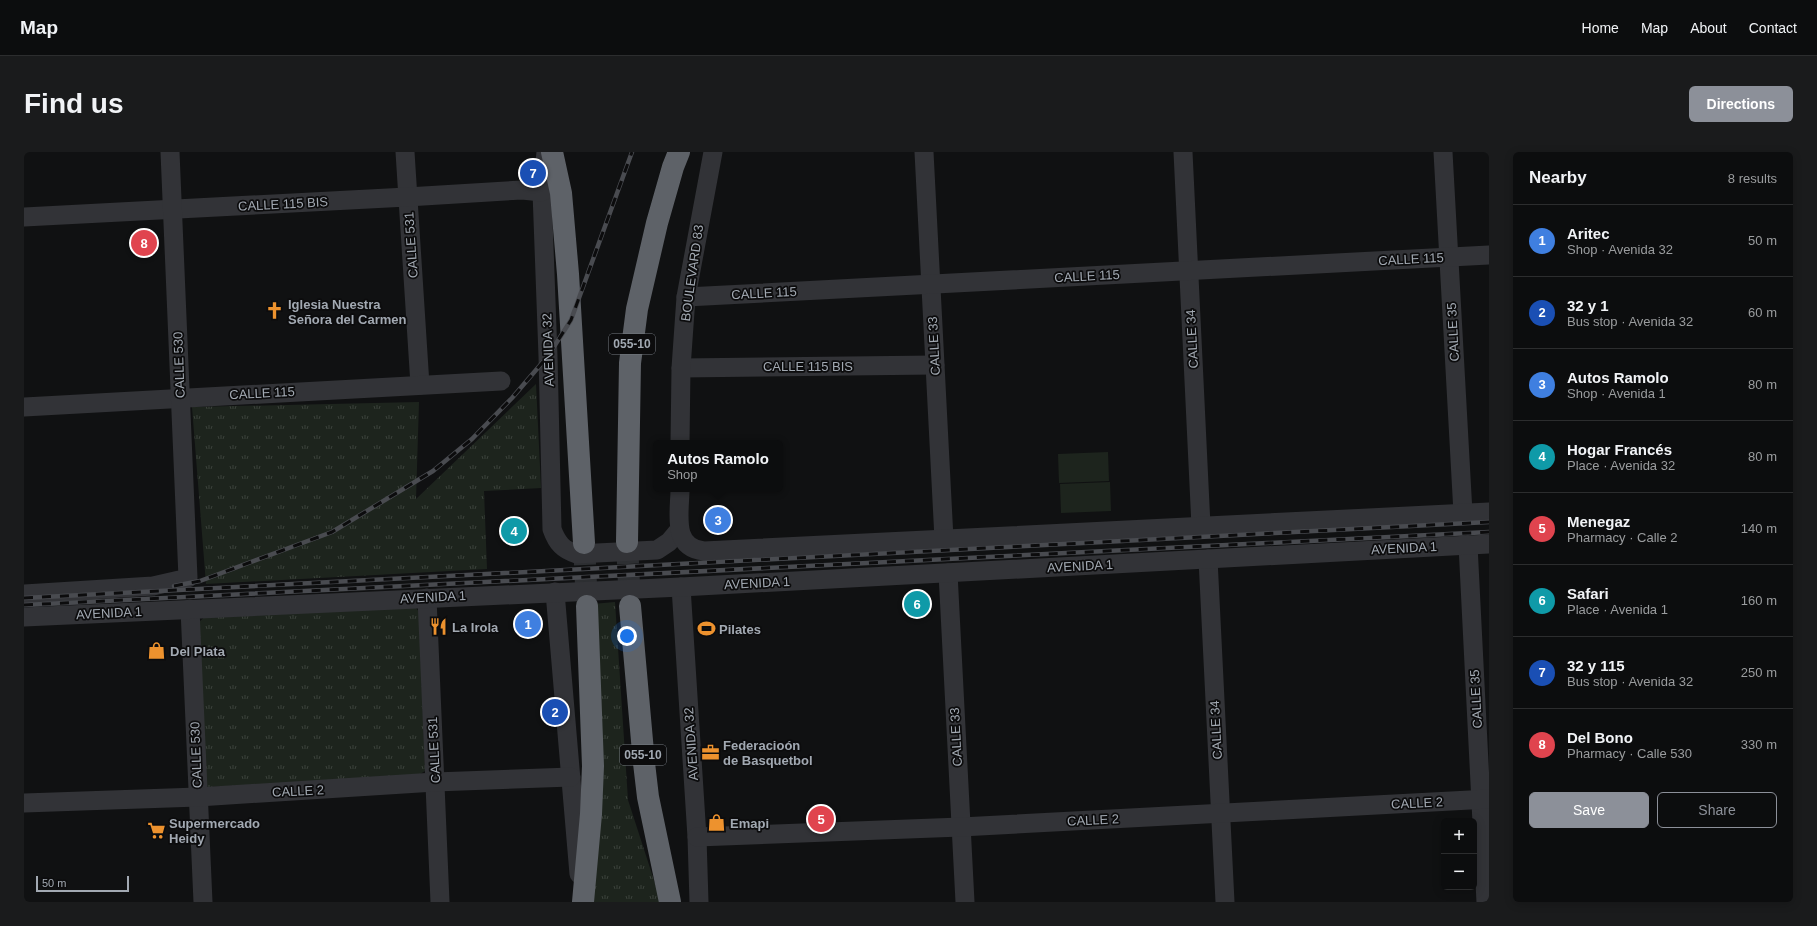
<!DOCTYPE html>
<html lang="en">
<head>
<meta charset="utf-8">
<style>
	:root { --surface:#0c0d0e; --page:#1a1b1c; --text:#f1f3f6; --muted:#9a9c9e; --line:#2c2d2e; --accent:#8c9099 }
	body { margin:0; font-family:Arial,sans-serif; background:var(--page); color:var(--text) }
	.controls { position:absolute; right:12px; bottom:12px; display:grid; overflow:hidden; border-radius:6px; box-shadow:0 2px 10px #0003 }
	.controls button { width:36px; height:36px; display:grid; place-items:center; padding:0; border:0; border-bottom:1px solid var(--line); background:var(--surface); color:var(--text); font:20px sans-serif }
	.scale { position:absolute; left:12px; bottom:10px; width:93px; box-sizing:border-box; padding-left:4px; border:2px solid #a2a9b2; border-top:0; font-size:11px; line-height:14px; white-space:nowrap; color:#a2a9b2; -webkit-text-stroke:3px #0c0c0d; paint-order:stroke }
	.you { position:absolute; left:603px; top:484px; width:14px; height:14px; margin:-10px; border:3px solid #fff; border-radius:50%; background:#1a73e8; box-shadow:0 0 0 6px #1a73e833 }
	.badge { display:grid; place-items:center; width:26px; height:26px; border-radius:50%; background:var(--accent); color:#fff; font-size:13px; font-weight:700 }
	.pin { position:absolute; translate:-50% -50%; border:2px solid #fff; box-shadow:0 1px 4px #0006 }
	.popup { position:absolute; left:629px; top:288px; width:130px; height:52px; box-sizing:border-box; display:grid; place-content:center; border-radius:6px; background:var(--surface); filter:drop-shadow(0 1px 3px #0005); font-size:13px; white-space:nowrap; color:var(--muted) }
	.popup b { font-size:15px; color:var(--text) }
	.popup::after { content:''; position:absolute; left:50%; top:100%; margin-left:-8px; border:8px solid transparent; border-top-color:var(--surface) }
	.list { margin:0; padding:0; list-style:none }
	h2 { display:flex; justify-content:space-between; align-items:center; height:52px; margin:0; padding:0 16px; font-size:17px }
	h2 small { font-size:13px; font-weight:400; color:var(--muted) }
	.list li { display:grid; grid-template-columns:26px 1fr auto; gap:12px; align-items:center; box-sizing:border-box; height:72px; padding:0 16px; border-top:1px solid var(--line) }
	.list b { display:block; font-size:15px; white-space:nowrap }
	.list p { margin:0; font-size:13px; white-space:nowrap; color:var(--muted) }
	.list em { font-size:13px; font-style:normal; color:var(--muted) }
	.actions { display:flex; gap:8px; padding:12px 16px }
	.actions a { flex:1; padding:9px 0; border:1px solid var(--accent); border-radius:6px; text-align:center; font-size:14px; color:var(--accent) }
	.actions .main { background:var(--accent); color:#fff }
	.map { position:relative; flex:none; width:1465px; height:750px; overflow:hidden; border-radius:6px }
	header { display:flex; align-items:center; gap:24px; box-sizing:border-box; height:56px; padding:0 20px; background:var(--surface); border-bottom:1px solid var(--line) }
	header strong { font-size:19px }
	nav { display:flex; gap:22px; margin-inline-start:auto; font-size:14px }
	.intro { display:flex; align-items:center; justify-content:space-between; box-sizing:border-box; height:96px; padding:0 24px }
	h1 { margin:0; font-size:28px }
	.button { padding:10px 18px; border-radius:6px; background:var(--accent); color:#fff; font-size:14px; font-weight:700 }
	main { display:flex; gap:24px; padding:0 24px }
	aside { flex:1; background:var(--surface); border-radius:6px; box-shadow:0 2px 10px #0003 }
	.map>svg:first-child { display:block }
	.grass { fill:url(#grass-tufts) }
	.pitch { fill:#1d241d }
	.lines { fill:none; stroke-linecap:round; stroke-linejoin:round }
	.highway-tunnel { stroke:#2d2f32; stroke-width:22; stroke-dasharray:22 11; stroke-linecap:butt }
	.minor { stroke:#323337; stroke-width:19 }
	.highway { stroke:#5e6268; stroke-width:22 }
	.rail-casing { stroke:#494b50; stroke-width:4.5 }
	.rail { stroke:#0c0c0d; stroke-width:3; stroke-dasharray:9; stroke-linecap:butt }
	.labels { text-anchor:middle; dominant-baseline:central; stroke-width:3.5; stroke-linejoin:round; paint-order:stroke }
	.shield { fill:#0c0c0d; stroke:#757a80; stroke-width:1 }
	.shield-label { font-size:12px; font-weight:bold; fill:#a2a9b2 }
	.street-label { font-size:13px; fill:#a2a9b2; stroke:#0c0c0d }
	.poi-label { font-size:13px; font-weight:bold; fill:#a2a9b2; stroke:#0c0c0d; text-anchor:start }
</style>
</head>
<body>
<header>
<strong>Map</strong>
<nav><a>Home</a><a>Map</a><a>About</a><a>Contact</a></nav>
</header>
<div class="intro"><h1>Find us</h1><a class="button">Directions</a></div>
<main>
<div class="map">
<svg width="1465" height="750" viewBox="0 0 1465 750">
	<defs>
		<pattern id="grass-tufts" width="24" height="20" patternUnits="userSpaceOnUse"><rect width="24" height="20" fill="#1d241d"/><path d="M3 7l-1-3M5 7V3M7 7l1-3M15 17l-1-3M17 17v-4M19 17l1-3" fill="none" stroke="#3b413b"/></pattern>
	</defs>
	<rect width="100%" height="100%" fill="#101112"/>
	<g class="grass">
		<polygon points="512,232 517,336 460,339 463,417 182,432 168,255 395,250 392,347"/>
		<polygon points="591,450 604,648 637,750 567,750 569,452"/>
		<polygon points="392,456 395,460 401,619 393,624 184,635 178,632 175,470 184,462"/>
	</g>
	<g class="pitch">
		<polygon points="1084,300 1085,329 1035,331 1034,302"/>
		<polygon points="1086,330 1087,359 1037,361 1036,332"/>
	</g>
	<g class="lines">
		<g class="highway-tunnel">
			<polyline points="603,390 606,454"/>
			<polyline points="560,391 563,454"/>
		</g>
		<g class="minor">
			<polyline points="381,0 396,233"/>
			<path d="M522,0L518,40L524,204L528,377C533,391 539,398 553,402L633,398L645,390L655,378"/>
			<polyline points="900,0 920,387"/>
			<polyline points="1159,0 1177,374"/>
			<polyline points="1419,0 1439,361"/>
			<polyline points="0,65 383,45 498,38 518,40"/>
			<polyline points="662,145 1465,103"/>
			<polyline points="657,216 911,213"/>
			<polyline points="0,255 477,229"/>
			<polyline points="656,291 657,216 662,145 689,0"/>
			<path d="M656,337C656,360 647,396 680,399L1465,360"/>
			<polyline points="1444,393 1462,750"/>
			<polyline points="1184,407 1201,750"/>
			<polyline points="924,421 941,750"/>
			<polyline points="657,435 673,685 675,750"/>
			<polyline points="531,440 555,722"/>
			<polyline points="0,442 129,434 164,426 146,0"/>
			<polyline points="403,446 416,750"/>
			<polyline points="166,457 179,750"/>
			<polyline points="0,465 657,435 1465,392"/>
			<polyline points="0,651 174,645 411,630 547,625"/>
			<polyline points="673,685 937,675 1465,647"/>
		</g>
		<g class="highway">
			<polyline points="528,0 537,41 544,122 560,391"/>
			<polyline points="603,390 606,211 613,157 633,71 649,15 655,0"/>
			<polyline points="606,454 620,611 624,645 646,750"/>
			<polyline points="559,750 567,662 569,614 563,454"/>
		</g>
		<defs>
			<g id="rail">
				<polyline points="150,434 176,429 308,380 409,319 448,287 488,246 524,204 547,168 608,0"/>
				<polyline points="0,446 1465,370"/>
				<polyline points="0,453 1465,380"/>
			</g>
		</defs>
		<use href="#rail" class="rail-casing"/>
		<use href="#rail" class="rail"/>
	</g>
	<defs>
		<symbol id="church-bare" viewBox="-9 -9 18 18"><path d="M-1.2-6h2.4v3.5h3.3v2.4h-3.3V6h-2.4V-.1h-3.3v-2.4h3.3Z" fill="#ed922e" stroke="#0c0c0d" stroke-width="2.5" paint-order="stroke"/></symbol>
		<symbol id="restaurant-bare" viewBox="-9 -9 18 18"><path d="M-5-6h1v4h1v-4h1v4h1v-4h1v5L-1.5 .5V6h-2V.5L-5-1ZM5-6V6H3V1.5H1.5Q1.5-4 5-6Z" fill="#ed922e" stroke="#0c0c0d" stroke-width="2.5" paint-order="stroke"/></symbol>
		<symbol id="stadium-bare" viewBox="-9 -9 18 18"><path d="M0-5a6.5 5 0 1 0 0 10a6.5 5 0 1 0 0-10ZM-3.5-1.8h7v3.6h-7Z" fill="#ed922e" stroke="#0c0c0d" stroke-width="2.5" paint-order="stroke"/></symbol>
		<symbol id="shop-bare" viewBox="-9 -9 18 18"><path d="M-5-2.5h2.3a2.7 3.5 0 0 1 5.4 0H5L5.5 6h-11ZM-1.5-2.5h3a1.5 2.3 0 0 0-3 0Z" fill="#ed922e" stroke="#0c0c0d" stroke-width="2.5" paint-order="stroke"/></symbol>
		<symbol id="office-bare" viewBox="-9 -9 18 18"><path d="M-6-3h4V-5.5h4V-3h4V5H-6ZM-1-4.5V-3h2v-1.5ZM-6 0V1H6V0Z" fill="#ed922e" stroke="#0c0c0d" stroke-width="2.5" paint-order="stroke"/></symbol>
		<symbol id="supermarket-bare" viewBox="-9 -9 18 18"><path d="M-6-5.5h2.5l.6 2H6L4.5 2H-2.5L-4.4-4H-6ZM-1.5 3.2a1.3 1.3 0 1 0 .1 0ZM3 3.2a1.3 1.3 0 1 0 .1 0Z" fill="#ed922e" stroke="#0c0c0d" stroke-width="2.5" paint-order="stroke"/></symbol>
	</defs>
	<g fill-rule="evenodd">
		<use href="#church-bare" x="238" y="146" width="25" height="25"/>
		<use href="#restaurant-bare" x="402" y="462" width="25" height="25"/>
		<use href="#stadium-bare" x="670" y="464" width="25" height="25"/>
		<use href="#shop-bare" x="120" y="486" width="25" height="25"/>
		<use href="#office-bare" x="674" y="588" width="25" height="25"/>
		<use href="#shop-bare" x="680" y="658" width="25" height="25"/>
		<use href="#supermarket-bare" x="120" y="666" width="25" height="25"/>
	</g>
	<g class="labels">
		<g class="shield">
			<rect x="585" y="182" width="46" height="20" rx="3"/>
			<rect x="596" y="593" width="46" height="20" rx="3"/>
		</g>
		<g class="shield-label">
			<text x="608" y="192">055-10</text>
			<text x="619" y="603">055-10</text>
		</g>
		<g class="street-label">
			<text transform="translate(259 52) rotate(-3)">CALLE 115 BIS</text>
			<text transform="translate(387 93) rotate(-94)">CALLE 531</text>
			<text transform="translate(1387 107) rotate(-3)">CALLE 115</text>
			<text transform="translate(668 121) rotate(-82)">BOULEVARD 83</text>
			<text transform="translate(1063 124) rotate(-3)">CALLE 115</text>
			<text transform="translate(740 141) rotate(-3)">CALLE 115</text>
			<text transform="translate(1429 180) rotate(-93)">CALLE 35</text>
			<text transform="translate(1168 187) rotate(-93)">CALLE 34</text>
			<text transform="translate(910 194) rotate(-93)">CALLE 33</text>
			<text transform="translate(524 198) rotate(-92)">AVENIDA 32</text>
			<text transform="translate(155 213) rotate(-92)">CALLE 530</text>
			<text x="784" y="214">CALLE 115 BIS</text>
			<text transform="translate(238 241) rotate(-3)">CALLE 115</text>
			<text transform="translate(1380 396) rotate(-3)">AVENIDA 1</text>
			<text transform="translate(1056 414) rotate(-3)">AVENIDA 1</text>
			<text transform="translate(733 431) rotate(-3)">AVENIDA 1</text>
			<text transform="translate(409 445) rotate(-3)">AVENIDA 1</text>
			<text transform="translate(85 461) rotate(-3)">AVENIDA 1</text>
			<text transform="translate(1452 547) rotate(-93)">CALLE 35</text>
			<text transform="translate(1192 578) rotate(-93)">CALLE 34</text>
			<text transform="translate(932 585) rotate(-93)">CALLE 33</text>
			<text transform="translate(667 592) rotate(-94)">AVENIDA 32</text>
			<text transform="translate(410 598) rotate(-93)">CALLE 531</text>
			<text transform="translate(172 603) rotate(-92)">CALLE 530</text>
			<text transform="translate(274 639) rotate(-3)">CALLE 2</text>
			<text transform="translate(1393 651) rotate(-3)">CALLE 2</text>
			<text transform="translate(1069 668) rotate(-3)">CALLE 2</text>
		</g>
		<g class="poi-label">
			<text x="264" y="152">Iglesia Nuestra<tspan x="264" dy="15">Señora del Carmen</tspan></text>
			<text x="428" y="475">La Irola</text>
			<text x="695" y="477">Pilates</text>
			<text x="146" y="499">Del Plata</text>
			<text x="699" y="593">Federacioón<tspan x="699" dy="15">de Basquetbol</tspan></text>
			<text x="145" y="671">Supermercado<tspan x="145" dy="15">Heidy</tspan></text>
			<text x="706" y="671">Emapi</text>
		</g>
	</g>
</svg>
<div class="controls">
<button>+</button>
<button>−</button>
</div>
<div class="scale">50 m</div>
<div class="you"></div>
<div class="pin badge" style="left:504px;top:472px;background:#3f7fe0">1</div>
<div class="pin badge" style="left:531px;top:560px;background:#1a4fb4">2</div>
<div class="pin badge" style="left:694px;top:368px;background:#3f7fe0">3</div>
<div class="popup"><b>Autos Ramolo</b>Shop</div>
<div class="pin badge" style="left:490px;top:379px;background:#0f9aa8">4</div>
<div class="pin badge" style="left:797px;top:667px;background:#e0444e">5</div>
<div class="pin badge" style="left:893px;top:452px;background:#0f9aa8">6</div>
<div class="pin badge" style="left:509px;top:21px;background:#1a4fb4">7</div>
<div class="pin badge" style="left:120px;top:91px;background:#e0444e">8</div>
</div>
<aside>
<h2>Nearby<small>8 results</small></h2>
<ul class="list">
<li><span class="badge" style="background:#3f7fe0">1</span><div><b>Aritec</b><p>Shop · Avenida 32</p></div><em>50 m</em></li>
<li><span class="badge" style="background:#1a4fb4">2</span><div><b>32 y 1</b><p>Bus stop · Avenida 32</p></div><em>60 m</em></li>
<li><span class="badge" style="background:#3f7fe0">3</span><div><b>Autos Ramolo</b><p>Shop · Avenida 1</p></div><em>80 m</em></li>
<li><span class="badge" style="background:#0f9aa8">4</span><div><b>Hogar Francés</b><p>Place · Avenida 32</p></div><em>80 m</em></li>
<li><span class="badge" style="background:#e0444e">5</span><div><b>Menegaz</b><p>Pharmacy · Calle 2</p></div><em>140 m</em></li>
<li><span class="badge" style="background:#0f9aa8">6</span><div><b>Safari</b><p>Place · Avenida 1</p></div><em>160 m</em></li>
<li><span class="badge" style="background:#1a4fb4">7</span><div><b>32 y 115</b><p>Bus stop · Avenida 32</p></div><em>250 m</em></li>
<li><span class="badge" style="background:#e0444e">8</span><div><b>Del Bono</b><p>Pharmacy · Calle 530</p></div><em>330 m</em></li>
</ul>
<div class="actions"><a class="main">Save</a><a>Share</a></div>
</aside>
</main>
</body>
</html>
